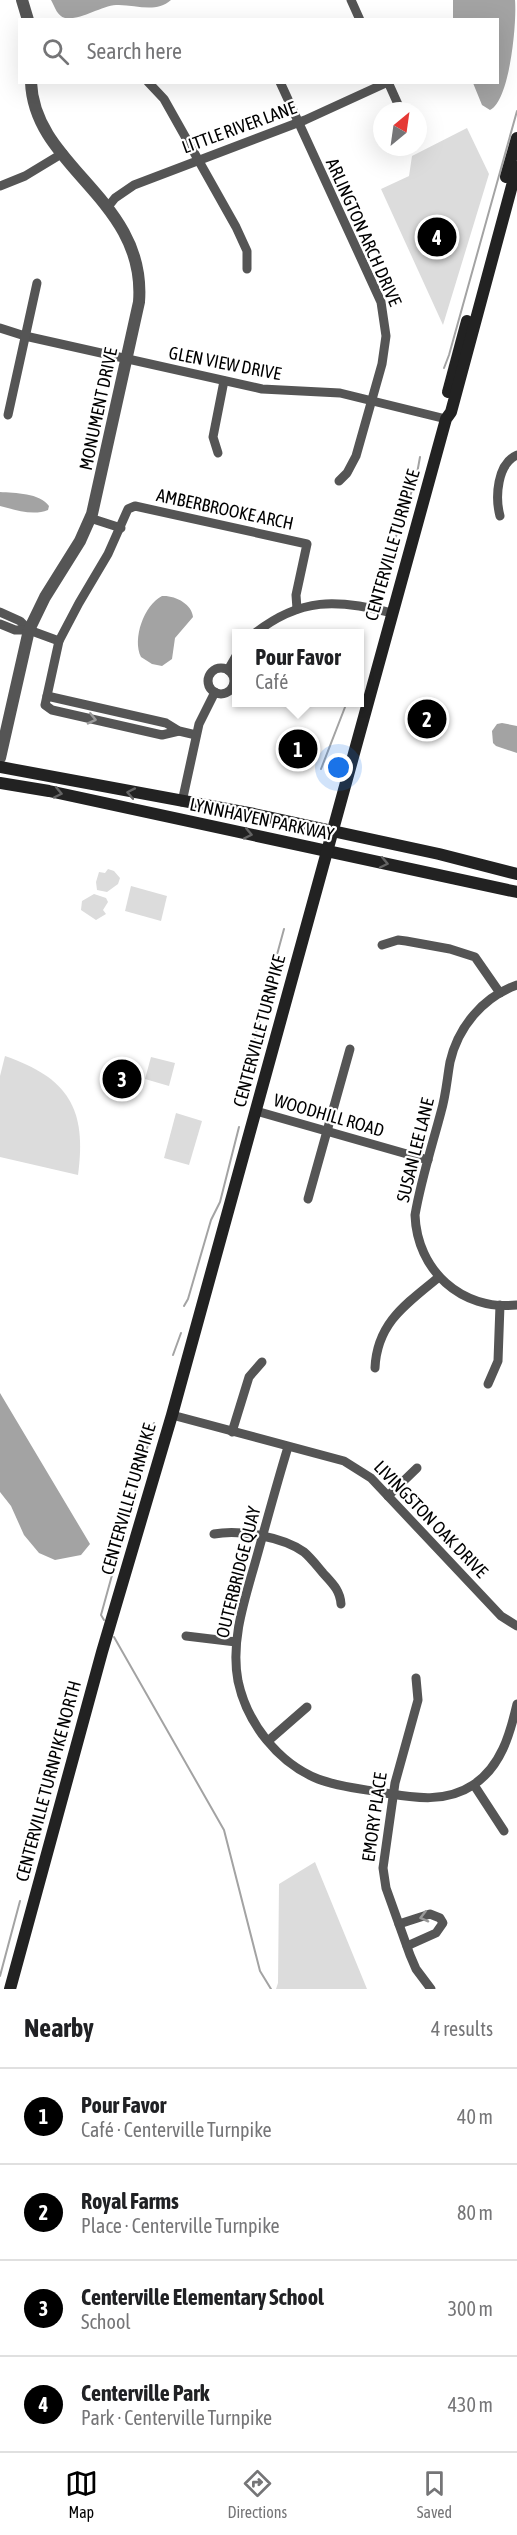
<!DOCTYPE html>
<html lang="en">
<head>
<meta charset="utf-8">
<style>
	:root { --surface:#fff; --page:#f6f6f6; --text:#202124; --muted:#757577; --line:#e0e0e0; --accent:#000 }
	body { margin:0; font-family:"Asap Condensed",sans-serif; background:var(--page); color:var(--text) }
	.compass { position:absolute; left:373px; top:102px; width:54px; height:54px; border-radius:50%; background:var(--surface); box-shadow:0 6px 24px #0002; rotate:29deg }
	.you { position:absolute; left:339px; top:768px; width:21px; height:21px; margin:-15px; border:4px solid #fff; border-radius:50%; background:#1a73e8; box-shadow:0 0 0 9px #1a73e833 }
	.badge { display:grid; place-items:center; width:39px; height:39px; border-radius:50%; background:var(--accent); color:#fff; font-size:20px; font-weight:700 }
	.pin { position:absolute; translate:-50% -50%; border:3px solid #fff; box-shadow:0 2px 6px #0006 }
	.popup { position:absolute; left:232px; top:629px; width:132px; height:78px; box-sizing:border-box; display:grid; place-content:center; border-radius:0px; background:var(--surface); filter:drop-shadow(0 2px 4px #0005); font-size:20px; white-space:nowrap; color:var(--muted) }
	.popup b { font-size:22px; color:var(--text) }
	.popup::after { content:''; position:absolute; left:50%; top:100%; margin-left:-12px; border:12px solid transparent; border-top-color:var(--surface) }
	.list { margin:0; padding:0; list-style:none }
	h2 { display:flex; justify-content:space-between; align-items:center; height:78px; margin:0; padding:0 24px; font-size:26px }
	h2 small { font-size:20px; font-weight:400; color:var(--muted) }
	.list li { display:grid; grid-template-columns:39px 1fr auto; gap:18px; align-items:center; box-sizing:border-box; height:96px; padding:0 24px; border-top:2px solid var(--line) }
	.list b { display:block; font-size:22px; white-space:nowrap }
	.list p { margin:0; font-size:20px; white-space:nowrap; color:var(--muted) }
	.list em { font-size:20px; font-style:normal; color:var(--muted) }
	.icon { flex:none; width:33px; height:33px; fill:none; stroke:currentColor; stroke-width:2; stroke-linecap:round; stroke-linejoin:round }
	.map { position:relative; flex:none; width:517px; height:1989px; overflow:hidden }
	.search { position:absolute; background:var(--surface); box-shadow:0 6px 24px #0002; left:18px; right:18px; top:18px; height:66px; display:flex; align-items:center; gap:15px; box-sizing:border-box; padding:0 21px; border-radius:0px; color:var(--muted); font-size:22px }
	.sheet { height:462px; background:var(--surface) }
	nav { display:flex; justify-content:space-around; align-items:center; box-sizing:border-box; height:84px; border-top:2px solid var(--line); background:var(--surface); font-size:16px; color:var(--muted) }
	nav a { display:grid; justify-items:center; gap:3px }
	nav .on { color:var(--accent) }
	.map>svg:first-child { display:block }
	.green { fill:#dcdcdc }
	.water { fill:#a3a3a3 }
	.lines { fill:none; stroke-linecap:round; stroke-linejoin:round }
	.stream { stroke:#a3a3a3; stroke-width:2 }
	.minor { stroke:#555; stroke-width:9 }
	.tertiary { stroke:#555; stroke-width:12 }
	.secondary { stroke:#222; stroke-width:12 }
	.oneway { stroke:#999 }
	.oneway2 { stroke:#646464 }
	.labels { text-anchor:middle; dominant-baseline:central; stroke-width:4.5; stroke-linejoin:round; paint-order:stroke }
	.street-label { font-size:18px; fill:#000; stroke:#fff }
</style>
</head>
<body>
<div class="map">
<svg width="517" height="1989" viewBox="0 0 517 1989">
	<rect width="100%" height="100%" fill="#fff"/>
	<g class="green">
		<polygon points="467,128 489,174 443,325 381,189 409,176 412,156"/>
		<polygon points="108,869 114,871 120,878 118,884 107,892 97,890 96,882 99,872 105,873"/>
		<polygon points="131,886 167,896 161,921 125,911"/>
		<polygon points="94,894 106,898 108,902 103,910 106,914 96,920 81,910 82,901"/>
		<path d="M5,1056C68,1078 87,1108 78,1175L0,1157V1076Z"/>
		<polygon points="151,1057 175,1063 169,1086 145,1079"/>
		<polygon points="176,1113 202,1121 189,1165 164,1158"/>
		<polygon points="315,1862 367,1989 276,1989 278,1983 279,1884"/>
	</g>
	<g class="water">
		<path d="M51,0H171C155,14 135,4 116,5C101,6 79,21 65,18C57,16 55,7 51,0Z"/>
		<path d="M453,0H515C517,21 510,101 490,110L482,105L473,83L498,82V20L453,19Z"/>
		<path d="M0,492C15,493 40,493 49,506L48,510C33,516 16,510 0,506Z"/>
		<path d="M162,596C175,595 192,604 193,617L175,638L172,659L162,666L152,664L141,657C132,639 144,605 162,596Z"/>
		<polygon points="502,723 517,726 517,753 496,746 493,743 492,731 497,724"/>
		<polygon points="0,1393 90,1544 81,1555 55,1560 39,1553 24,1535 11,1506 0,1492"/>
	</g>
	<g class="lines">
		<g class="stream">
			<polyline points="444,368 449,355 517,111"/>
			<polyline points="393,545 416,479 420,457"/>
			<polyline points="360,665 363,654"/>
			<polyline points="321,769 347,702"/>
			<polyline points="246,1086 257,1028 284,929"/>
			<polyline points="184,1306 188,1299 211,1220 220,1202 239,1127"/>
			<polyline points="173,1355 181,1333"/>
			<polyline points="104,1620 101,1615 154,1423"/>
			<polyline points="114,1637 224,1830 260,1971 271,1989"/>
			<polyline points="0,1976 20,1901"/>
		</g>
		<g class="minor">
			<polyline points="351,0 360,20"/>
			<polyline points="148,82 164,99 236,227 247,251 247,269"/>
			<polyline points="280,82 381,302 386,336 382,364 356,456 347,473 339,481"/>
			<polyline points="388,82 401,111"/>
			<polyline points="0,186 25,176 63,153"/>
			<polyline points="107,208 115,198 134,185 305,120 388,82"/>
			<polyline points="0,328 25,336 262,389 340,393 446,419"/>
			<polyline points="8,415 37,283"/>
			<polyline points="218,453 213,437 224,381"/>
			<path d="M500,516C495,497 497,464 517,455"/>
			<polyline points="90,518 121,528"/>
			<polyline points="0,612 20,621 29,630"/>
			<polyline points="0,624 15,630 29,630 59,641"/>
			<path d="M254,634C300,597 338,599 392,613"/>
			<circle cx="221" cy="681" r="13"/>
			<polyline points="228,670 236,656"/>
			<polyline points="47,696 166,723 179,731 196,735"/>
			<polyline points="179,731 162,735 52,710 45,705 59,641 79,603 108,554 128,509 135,506 307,544 296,595 297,609"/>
			<polyline points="182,802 199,724 215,692"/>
			<polyline points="382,945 398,940 406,941 450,949 475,957 500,993"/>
			<path d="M517,985C483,997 458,1027 450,1062C447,1079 446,1095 441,1112C432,1146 421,1180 415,1215C417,1270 461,1311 517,1305"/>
			<polyline points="256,1111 428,1160"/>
			<polyline points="308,1199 350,1049"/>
			<path d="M375,1368C377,1323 406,1304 439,1277"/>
			<polyline points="488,1384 498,1361 500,1305"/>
			<polyline points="172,1415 344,1461 371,1478 501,1616 517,1626"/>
			<polyline points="232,1432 249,1377 262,1362"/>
			<path d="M288,1447C277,1483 267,1520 257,1556C246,1596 230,1639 238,1681C247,1723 278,1763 318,1779C339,1787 363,1789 385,1793C415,1798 446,1803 473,1785C501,1767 510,1734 517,1704"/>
			<polyline points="388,1496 417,1468"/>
			<path d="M214,1534C239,1529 283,1537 304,1552C311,1558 317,1566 323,1573C332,1583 340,1590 341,1604"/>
			<polyline points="186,1636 236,1642"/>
			<polyline points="416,1678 418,1700 395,1783 383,1868 386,1888 410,1955 416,1969 431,1989"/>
			<polyline points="268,1741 307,1707"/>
			<polyline points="474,1785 504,1831"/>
			<polyline points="399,1924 430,1914 440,1918 443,1923 436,1933 407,1946"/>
		</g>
		<g class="tertiary">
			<polyline points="22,0 28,20"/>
			<path d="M0,758L29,630L45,597L80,541L92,514L139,302C147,199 34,168 31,82"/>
		</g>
		<g class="secondary">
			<polyline points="506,177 517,138"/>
			<polyline points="448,392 467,321"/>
			<polyline points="0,767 254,814 439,854 517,874"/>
			<polyline points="0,783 49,791 517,892"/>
			<polyline points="10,1989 102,1652 172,1415 446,419 451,412 517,167"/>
		</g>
	</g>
	<defs><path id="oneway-chevron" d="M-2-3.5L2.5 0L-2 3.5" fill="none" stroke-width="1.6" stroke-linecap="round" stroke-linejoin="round" transform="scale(1.5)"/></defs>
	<g class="oneway">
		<use href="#oneway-chevron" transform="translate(92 719) rotate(13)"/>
		<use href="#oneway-chevron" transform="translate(424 1917) rotate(166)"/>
	</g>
	<g class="oneway2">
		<use href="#oneway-chevron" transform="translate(58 793) rotate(12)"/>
		<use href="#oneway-chevron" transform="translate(131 793) rotate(-169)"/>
		<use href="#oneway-chevron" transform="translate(248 834) rotate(12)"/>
		<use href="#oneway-chevron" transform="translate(384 863) rotate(12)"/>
	</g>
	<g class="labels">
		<g class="street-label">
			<text transform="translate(239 127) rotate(-20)">LITTLE RIVER LANE</text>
			<text transform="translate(364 232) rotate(66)">ARLINGTON ARCH DRIVE</text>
			<text transform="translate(225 363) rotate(11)">GLEN VIEW DRIVE</text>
			<text transform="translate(98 409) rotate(-78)">MONUMENT DRIVE</text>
			<text transform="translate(225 509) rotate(12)">AMBERBROOKE ARCH</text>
			<text transform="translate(392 545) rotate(-74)">CENTERVILLE TURNPIKE</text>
			<text transform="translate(262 819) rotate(12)">LYNNHAVEN PARKWAY</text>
			<text transform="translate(259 1031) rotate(-75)">CENTERVILLE TURNPIKE</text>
			<text transform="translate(329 1115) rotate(16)">WOODHILL ROAD</text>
			<text transform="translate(415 1150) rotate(-76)">SUSAN LEE LANE</text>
			<text transform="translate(128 1499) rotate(-74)">CENTERVILLE TURNPIKE</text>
			<text transform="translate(431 1519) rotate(46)">LIVINGSTON OAK DRIVE</text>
			<text transform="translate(238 1572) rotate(-76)">OUTERBRIDGE QUAY</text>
			<text transform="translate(48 1781) rotate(-75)">CENTERVILLE TURNPIKE NORTH</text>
			<text transform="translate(374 1817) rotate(-82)">EMORY PLACE</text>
		</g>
	</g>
</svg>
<svg class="compass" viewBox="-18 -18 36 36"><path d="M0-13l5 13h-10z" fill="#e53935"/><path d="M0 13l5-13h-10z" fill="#757577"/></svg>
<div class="you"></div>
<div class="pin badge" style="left:298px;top:749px">1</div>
<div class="popup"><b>Pour Favor</b>Café</div>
<div class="pin badge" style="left:427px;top:719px">2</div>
<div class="pin badge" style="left:122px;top:1079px">3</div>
<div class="pin badge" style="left:437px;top:237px">4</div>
<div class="search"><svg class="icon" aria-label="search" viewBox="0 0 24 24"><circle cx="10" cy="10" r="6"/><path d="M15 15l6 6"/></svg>Search here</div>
</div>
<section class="sheet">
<h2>Nearby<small>4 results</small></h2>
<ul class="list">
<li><span class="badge">1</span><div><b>Pour Favor</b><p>Café · Centerville Turnpike</p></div><em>40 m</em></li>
<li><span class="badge">2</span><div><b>Royal Farms</b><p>Place · Centerville Turnpike</p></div><em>80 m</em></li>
<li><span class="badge">3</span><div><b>Centerville Elementary School</b><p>School</p></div><em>300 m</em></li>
<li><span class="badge">4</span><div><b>Centerville Park</b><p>Park · Centerville Turnpike</p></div><em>430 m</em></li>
</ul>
</section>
<nav>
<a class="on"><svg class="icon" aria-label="map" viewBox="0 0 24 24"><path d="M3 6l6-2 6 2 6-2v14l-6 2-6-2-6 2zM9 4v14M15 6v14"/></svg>Map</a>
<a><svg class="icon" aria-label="directions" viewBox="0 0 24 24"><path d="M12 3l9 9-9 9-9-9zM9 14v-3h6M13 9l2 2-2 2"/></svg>Directions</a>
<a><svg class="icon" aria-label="saved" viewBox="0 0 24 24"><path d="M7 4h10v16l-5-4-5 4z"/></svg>Saved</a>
</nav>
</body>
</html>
